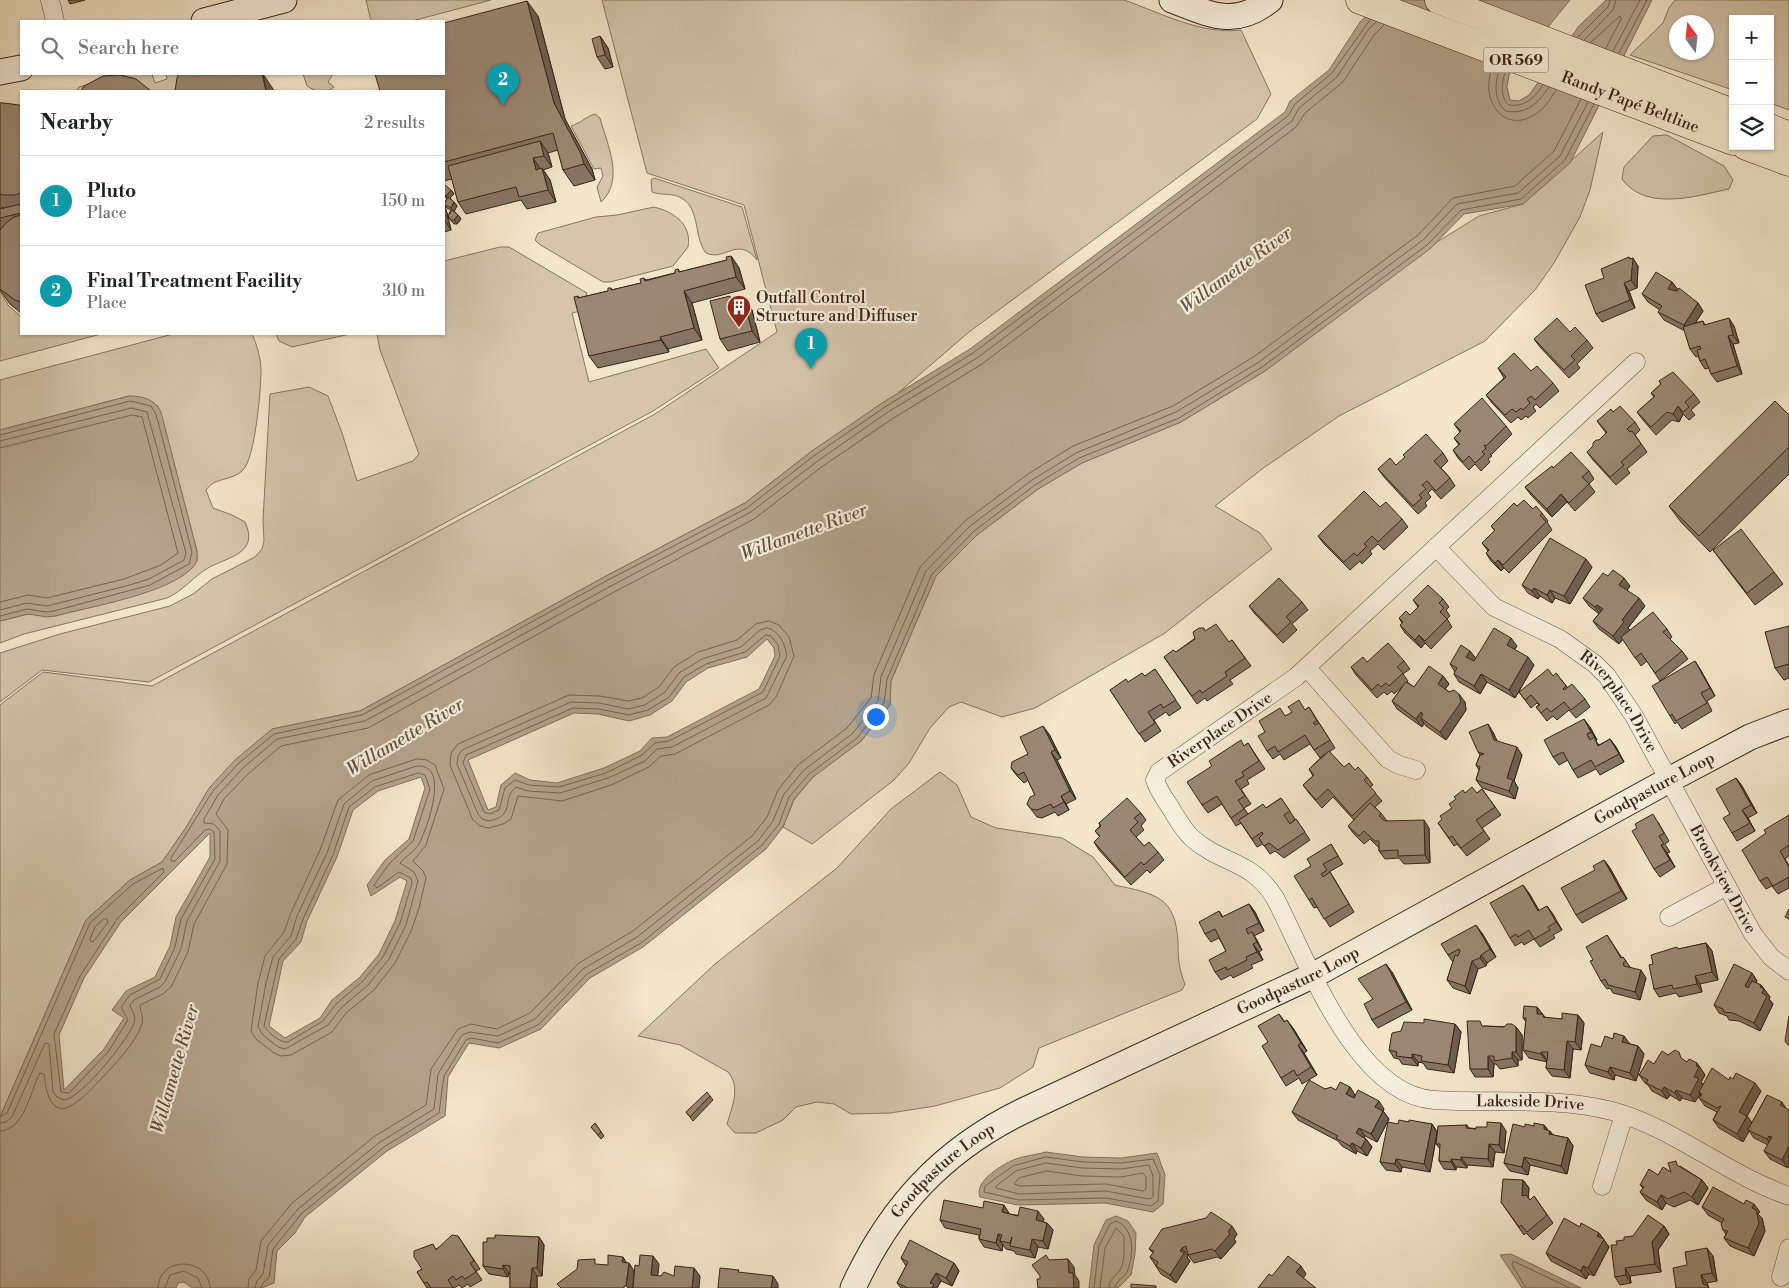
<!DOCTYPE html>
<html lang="en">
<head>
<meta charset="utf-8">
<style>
	:root { --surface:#fff; --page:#f2f2f2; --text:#202124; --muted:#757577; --line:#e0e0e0; --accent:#7c3aed }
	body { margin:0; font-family:"Libre Bodoni",serif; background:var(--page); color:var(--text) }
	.controls { position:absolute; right:15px; top:15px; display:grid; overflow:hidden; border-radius:0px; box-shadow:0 1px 4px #0004 }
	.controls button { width:45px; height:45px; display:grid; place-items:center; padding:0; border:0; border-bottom:1px solid var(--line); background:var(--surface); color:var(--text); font:25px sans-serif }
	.compass { position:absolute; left:1669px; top:15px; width:45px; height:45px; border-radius:50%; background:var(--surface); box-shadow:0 1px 4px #0004; rotate:345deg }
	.you { position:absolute; left:875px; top:716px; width:18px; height:18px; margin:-12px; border:4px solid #fff; border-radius:50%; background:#1a73e8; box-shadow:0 0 0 8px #1a73e833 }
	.badge { display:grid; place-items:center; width:32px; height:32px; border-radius:50%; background:var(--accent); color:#fff; font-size:16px; font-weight:700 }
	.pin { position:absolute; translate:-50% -41px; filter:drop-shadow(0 1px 2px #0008) }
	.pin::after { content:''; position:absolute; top:26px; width:18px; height:15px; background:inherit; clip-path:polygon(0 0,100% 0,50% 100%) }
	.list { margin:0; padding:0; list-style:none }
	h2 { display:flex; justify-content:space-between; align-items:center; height:65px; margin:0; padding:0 20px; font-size:21px }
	h2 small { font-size:16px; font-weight:400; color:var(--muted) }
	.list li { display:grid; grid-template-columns:32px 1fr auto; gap:15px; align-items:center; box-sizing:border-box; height:90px; padding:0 20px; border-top:1px solid var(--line) }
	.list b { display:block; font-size:19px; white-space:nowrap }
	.list p { margin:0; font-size:16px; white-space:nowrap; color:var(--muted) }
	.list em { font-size:16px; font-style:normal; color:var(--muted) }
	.icon { flex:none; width:28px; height:28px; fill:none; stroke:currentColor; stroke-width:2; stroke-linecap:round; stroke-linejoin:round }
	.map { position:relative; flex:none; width:1789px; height:1288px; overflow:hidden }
	.search { position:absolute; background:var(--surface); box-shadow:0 1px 4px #0004; left:20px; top:20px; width:425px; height:55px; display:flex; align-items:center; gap:12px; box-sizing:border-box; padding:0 18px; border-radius:0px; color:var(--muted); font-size:19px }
	.panel { position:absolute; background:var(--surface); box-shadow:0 1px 4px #0004; left:20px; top:90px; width:425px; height:245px; border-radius:0px }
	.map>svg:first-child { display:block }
	.green { fill:#d4c5ac; stroke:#887461; fill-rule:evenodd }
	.water { fill:#b4a38d; stroke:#846f5d; fill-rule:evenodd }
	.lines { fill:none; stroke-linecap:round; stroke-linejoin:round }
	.shore { stroke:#786252; stroke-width:1 }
	.street-casing { stroke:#695343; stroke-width:19 }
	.secondary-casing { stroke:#3b2216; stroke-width:27 }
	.highway-casing { stroke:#3b2216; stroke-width:29 }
	.street { stroke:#f7efdd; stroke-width:18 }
	.secondary { stroke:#f7efdd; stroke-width:25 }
	.highway { stroke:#f3e6cb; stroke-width:28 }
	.wall { fill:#857564; stroke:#3b2216; fill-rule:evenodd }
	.shaded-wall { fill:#6c5f51; stroke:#3b2216 }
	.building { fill:#9b8874; stroke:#3b2216 }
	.labels { text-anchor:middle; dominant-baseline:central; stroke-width:4.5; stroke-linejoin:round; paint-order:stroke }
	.shield { fill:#f7efdd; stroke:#736052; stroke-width:1 }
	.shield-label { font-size:15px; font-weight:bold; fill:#3b2216 }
	.street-label { font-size:16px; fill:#3b2216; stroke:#f7efdd }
	.poi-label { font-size:16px; fill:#3b2216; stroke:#f7efdd; text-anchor:start }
	.water-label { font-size:18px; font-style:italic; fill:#654f40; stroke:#f7efdd }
</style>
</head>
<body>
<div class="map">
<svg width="1789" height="1288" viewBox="0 0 1789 1288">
	<rect width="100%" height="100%" fill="#f3e6cb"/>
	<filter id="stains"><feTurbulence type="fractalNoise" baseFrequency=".004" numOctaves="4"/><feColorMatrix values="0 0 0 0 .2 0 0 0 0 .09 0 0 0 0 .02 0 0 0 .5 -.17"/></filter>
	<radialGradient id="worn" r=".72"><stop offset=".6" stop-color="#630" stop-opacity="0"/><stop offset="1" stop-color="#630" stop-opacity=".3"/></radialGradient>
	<g class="green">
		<polygon points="366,0 491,0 412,21 371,21"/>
		<path d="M602,0H1124C1161,13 1202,35 1241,30L1271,94L1257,119L969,332L897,394L812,451L745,503L606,576L360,711L272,729L185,829L162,862L130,880L86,920L0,1117V705L43,672L152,686L655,414L777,332L744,205L647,173Z"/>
		<path d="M1675,0H1789V110L1770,103V19H1733V90L1630,55L1663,23L1669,8ZM1676,22H1706V52H1676Z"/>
		<polygon points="128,74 152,74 155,83 167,79 166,74 196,74 185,91 76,91 79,87"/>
		<path d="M303,74H333L328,82L334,87C326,94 316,92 307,86Z"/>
		<path d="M595,114L600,118C607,144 625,180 601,202L597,187L603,176L601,168L594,169L571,126C581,123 585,117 595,114Z"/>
		<polygon points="1603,132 1590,190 1580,217 1554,263 1535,290 1485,341 1339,416 1262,469 1215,506 1260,533 1272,549 1165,633 1035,708 1002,717 961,702 949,707 930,728 909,763 894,780 812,844 783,827 794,800 813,777 861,741 890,705 891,681 936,576 977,535 1038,489 1082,463 1181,422 1265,371 1437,242 1479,216 1523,204"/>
		<path d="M1667,135L1724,166L1733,180L1729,189C1696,196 1646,212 1622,179L1624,167L1653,136Z"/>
		<path d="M654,178L742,207L757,260C738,235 725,262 706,253C694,238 700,210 683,199C673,192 662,196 652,192L651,180Z"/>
		<path d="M654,207C674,212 692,224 688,247L673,266L610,282H603L539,244L535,240L538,233L596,217L617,215Z"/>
		<polygon points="500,247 509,247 587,293 580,311 572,313 589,382 706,349 719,368 653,411 149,682 42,670 0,702 0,653 60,634 170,606 193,594 212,579 255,557 262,549 264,541 263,520 270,394 309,387 328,396 342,433 357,481 413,461 419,454 380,350 377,334 444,334 444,261"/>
		<polygon points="0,291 8,305 21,317 21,334 101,334 0,361"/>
		<path d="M173,334H252C257,345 261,359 261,371C261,390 255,458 243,470C233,481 214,477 206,490L213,508L232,515L245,522C260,554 227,557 208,568C193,577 184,590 167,598L24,634L0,643V621L28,614L55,616L152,590L183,574L197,561V551L158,406L129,396L0,430V380Z"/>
		<polygon points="276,334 350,334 292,347 279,341"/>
		<path d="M940,772L957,785L971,817L996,828L1062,838L1093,857L1115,885C1155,894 1176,896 1178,943C1178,958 1179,970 1185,984L1182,990L1039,1048L1033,1067L1000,1088L935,1106L890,1113L851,1114L834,1104L817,1102L796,1107L783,1120L756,1133H735L727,1124C732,1107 741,1087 728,1072L680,1045L638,1036L715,964L837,868L891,809Z"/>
	</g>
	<g class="water">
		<path d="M1383,0H1570L1509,75L1507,87L1510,100L1519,101L1529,95L1579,26L1606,0H1652L1570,163L1523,204L1464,214L1430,249L1265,371L1181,422L1082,463L1038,489L977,535L936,576L891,681L890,705L861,741L813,777L794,799L783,827L766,849L643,947L590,978L541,1029L499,1048L469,1043L448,1077L445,1116L387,1151L305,1217L295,1233L277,1251L274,1283L262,1288H192L184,1282L178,1283L176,1288H0V1117L86,920L130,880L162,862L185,829L209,788L235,760L272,729L360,711L606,576L745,503L812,451L882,403L970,349L1285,112L1290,101L1329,70L1360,22ZM767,639L774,648L775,656L759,689L667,737L652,738L640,751L604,768L557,783L530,780L515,773L501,785L496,807L488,810L468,760L574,713L598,714L629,721L650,715L672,701L686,682L708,668L747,657ZM421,777L425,788L409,839L385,860L367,885L371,896L400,877L407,881L395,921L379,954L360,977L332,1000L320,1018L285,1038L269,1026L283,961L301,942L307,921L337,857L353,810L378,791ZM210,833V857L176,917L170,946L155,977L126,991L112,1010L124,1018L104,1049L64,1090L59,1035L84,978L121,922Z"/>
		<path d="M129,396C142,396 155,399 161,412L197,551C197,557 198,561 194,566C172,593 89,607 55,616L47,617L28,614L0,621V430Z"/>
		<path d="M1046,1152L1083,1157L1121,1158L1157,1153L1165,1175L1163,1204L1153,1212L1105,1203L1018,1205L980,1197C974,1182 999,1167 1011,1161C1021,1156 1035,1155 1046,1152Z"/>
		<polygon points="1116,1216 1128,1221 1136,1233 1135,1254 1131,1275 1118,1288 1089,1288 1094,1245 1106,1220"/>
		<polygon points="1511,1254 1581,1288 1522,1288 1500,1255"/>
	</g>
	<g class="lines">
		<g class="shore">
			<polyline points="1578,37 1608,7 1610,0"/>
			<polyline points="1584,40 1613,10 1616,0"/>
			<polyline points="1591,42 1620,16 1621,19 1606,48"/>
			<polyline points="1613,51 1640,0"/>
			<polyline points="1619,53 1647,0"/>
			<path d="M1493,66C1477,102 1508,140 1542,109C1548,104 1552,96 1556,90"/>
			<path d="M1500,69C1494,81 1494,103 1506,111C1527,115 1538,103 1549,87"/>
			<path d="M1506,71C1501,81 1500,98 1509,105C1526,107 1534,98 1543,85"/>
			<polyline points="0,435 130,401 151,406 156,414 192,552 189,564 150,585 54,611 46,612 27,609 0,616"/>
			<polyline points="0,441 131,408 147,412 186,553 184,560 149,579 126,586 47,606 27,603 0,610"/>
			<polyline points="0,448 132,415 142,417 178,553 161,565 124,579 47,598 28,595 0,602"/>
			<polygon points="769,621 779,625 789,637 794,656 776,697 769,705 675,754 661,756 649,767 611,785 562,801 518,796 511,819 503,824 489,828 480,826 473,820 450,765 451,753 458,744 569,695 600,696 628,701 642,698 659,687 674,667 698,652 737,640 756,624"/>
			<path d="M768,628C780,632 785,644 787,656L766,698L672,747L657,749L645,761L608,778L560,793L528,791L516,787C501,799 516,816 489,821L482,819L478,814L457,764L458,756L462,750L571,702L599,703L628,709L645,705L665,692L679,673L702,659L741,647L760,630Z"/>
			<polygon points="766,635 771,636 778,645 780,656 763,692 669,741 655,743 642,755 606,773 559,787 529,785 515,780 505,788 499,810 490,814 484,812 463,763 466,755 573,708 599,709 629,715 648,710 669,697 684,677 706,664 745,652"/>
			<polygon points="417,759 427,760 435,765 444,789 426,845 413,861 423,871 426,878 419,908 412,929 395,963 374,990 346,1013 332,1032 291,1055 281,1056 274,1053 256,1039 251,1031 258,983 265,956 284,932 291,913 320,850 338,800 369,775"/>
			<path d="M417,766C451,763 427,829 419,844C415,851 405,857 400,863L414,872L418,881L406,925L389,959L368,985L341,1008L328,1025L285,1049L278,1047L263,1035L258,1027L266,983L273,957L291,936L297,916L327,853L344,804L372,781Z"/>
			<path d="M419,773L425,775L430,789L413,841L389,864L374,885L377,888L399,872L411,878L412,883L400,923L383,957L363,981L336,1004L323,1021L288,1042C280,1043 268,1033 264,1026L279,959L296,939L303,919L333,855L349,807L375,787Z"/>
			<polygon points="104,919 107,919 108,922 94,941 91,942 90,939 95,927"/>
			<polyline points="0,1117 7,1113 90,923 133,884 163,868 164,872 117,919 80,976 54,1034 61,1092 69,1093 108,1052 128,1020 121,1007 130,995 160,979 175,947 181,919 215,859 214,832 210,829 205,830 175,861 171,861 171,858 213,791 239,763 274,734 362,715 608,580 747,508 815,455 885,407 973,353 1288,116 1295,104 1332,73 1370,20"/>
			<path d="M0,1123L6,1122L12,1117L45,1043L49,1044L53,1092L57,1097L64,1100C79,1100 133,1036 135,1019C135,1014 131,1010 130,1005L134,1000L160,987L165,982L181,949L187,921L220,861V831L214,824L204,823V819L218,795L243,768L277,739L365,721L611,586L751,512L819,460L888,412L977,358L1292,121L1299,108L1337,77L1368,30L1376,22"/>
			<path d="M0,1131C25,1130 30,1091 40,1073L44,1074C50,1131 76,1106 101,1079C114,1065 136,1043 142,1024C144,1017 140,1011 140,1005L163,994L171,987L188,952L194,924L227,864L228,830L216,814L224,799L248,774L281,746L368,728L614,592L754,519L823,466L892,419L982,364L1296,127L1305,113L1343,82L1374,35L1384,25"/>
			<polygon points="1046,1157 1083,1162 1121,1163 1153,1159 1160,1175 1158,1201 1151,1206 1106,1198 1019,1200 984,1192 985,1186 1013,1166"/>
			<polygon points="1046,1163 1082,1168 1121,1169 1149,1165 1153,1176 1153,1197 1149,1199 1106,1191 1019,1194 996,1188 996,1186 1016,1171"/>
			<polygon points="1047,1171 1082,1176 1121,1177 1143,1173 1146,1177 1146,1189 1143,1191 1106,1184 1020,1186 1014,1184 1019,1178"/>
			<path d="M158,1288C159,1255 209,1257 210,1288"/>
			<polyline points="165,1288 170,1275 184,1271 198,1278 202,1288"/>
			<polyline points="248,1288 249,1279 256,1270 261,1241 292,1203 375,1136 426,1105 431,1069 458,1029 471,1024 497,1029 530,1013 579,963 633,931 752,836 767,817 778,790 798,765 847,728 871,698 874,675 920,567 965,521 1028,474 1073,446 1173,406 1255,356 1418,235 1453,198 1515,186 1554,151 1581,99"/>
			<polyline points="255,1288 257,1281 263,1274 268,1245 298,1209 380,1142 434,1109 438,1074 462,1035 470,1032 498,1036 535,1019 583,969 637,937 758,841 773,821 784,794 804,770 853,733 878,701 881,677 926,571 970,526 1032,480 1076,453 1176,412 1259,362 1423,240 1457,204 1518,193 1560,156 1588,102"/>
			<polyline points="261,1288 263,1283 269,1278 273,1249 302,1213 384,1147 439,1113 444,1076 466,1040 471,1038 498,1043 538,1025 587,974 641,943 762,845 779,824 789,797 809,774 857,738 884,703 887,679 932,574 974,531 1035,485 1079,458 1179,418 1262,367 1427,245 1461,210 1521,199 1565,160 1594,104"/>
			<path d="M1094,1288L1099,1246L1110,1224L1116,1221C1135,1229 1134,1255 1127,1272C1124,1278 1116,1280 1115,1288"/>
			<path d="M1100,1288L1105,1248L1116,1228L1124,1236C1124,1247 1125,1262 1120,1270C1115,1277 1109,1279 1109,1288"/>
			<polyline points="1526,1288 1512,1265 1513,1261 1570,1288"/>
		</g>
		<defs>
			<g id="street">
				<polyline points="50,0 55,21"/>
				<path id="s1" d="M1636,362L1296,677L1159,772L1155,780C1158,790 1165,799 1170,807C1177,818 1183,830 1192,838C1222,865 1251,859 1275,898C1307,959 1355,1095 1434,1100C1493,1104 1555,1096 1612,1111C1675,1128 1727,1175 1789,1196"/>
				<path id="s2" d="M1436,547L1494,607L1560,639L1595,664L1607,676L1634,716L1753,934L1771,957L1789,971"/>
				<polyline points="1307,668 1388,759 1399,765 1416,770"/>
				<polyline points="1669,917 1727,886"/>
				<polyline points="1602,1186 1624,1115"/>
				<polyline points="1781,1277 1789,1248"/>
			</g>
			<g id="secondary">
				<path d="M1172,0C1209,14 1234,29 1270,0"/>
				<polyline points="204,21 284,0"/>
				<polyline points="0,72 21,68"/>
				<path id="s3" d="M853,1288C890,1207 943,1150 1023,1111L1314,975L1669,780L1750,737L1789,722"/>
			</g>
			<g id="highway">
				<path id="s4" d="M1360,0L1733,141"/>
				<polyline points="1439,0 1733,113"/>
				<polyline points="1770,128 1789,136"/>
				<polyline points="1746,146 1789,162"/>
			</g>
		</defs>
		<use href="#street" class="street-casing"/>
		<use href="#secondary" class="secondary-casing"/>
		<use href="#highway" class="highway-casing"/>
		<use href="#street" class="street"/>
		<use href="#secondary" class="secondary"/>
		<use href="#highway" class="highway"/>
	</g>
	<g class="wall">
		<polygon points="68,0 85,0 70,4"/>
		<polygon points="538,16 565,119 592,169 595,180 574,186 563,170 558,150 548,153 552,167 543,170 550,180 556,202 527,209 521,200 466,214 458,202 452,179 444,181 444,91"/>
		<polygon points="600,36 608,48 613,67 605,69 597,57"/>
		<polygon points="0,103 21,106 21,313 10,304 0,290 0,209 4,208 0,207"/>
		<path d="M444,186L451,190L454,194L450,198L454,202L457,206L454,211L458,215L461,219L457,224H454L448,217L451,230L444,232V202V204L447,199L444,195ZM444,204L447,208L451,210L448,216Z"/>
		<polygon points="731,256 739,268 745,289 692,303 702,340 668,349 669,352 598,368 589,356 578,296 579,298 608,291 611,288 612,290 641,283 644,278 646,280 675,273 678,269 680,272 727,260"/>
		<polygon points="1629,257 1638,266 1637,288 1629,291 1635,308 1602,322 1596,314 1604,278"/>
		<polygon points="1672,282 1678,290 1698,303 1703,311 1695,323 1703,321 1705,325 1734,326 1739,343 1733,344 1742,374 1717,382 1711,374 1709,368 1705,369 1700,361 1698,356 1696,357 1690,349 1685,331 1664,320 1658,312 1660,310 1648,302 1642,294"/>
		<polygon points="743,298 752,310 760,342 728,351 720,339 733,301"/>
		<polygon points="1570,332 1587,340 1593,348 1577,364 1580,368 1569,378 1540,347 1534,339"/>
		<polygon points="1498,368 1531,371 1553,383 1559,391 1540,408 1536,404 1533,407 1536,411 1528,418 1526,416 1521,420 1518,417 1511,423 1492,403 1486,395 1504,378"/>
		<polygon points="1659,381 1694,394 1700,402 1691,410 1695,415 1689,420 1683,414 1679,422 1672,420 1656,435 1643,420 1637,412 1654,397 1651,393 1661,384"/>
		<polygon points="1613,412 1635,422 1640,430 1635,435 1647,452 1627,469 1630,473 1616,485 1593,460 1587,452 1606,433 1597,421"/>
		<polygon points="1789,415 1789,474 1710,552 1681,522 1669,506"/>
		<polygon points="1454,424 1506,426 1512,434 1492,454 1490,454 1492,456 1488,459 1490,462 1481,471 1475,464 1469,470 1458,458 1453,450 1459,445 1454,438 1460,432"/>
		<polygon points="1443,453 1448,461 1441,468 1450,478 1455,486 1441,499 1432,489 1428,493 1431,497 1425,503 1427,506 1418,514 1384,477 1378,469 1396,465"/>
		<polygon points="1553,468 1589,471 1594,479 1589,484 1595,492 1575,511 1567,502 1552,517 1531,495 1525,487"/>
		<polygon points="1517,506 1533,509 1542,513 1548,521 1547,522 1552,530 1509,573 1504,568 1501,571 1491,561 1486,553 1488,551 1482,543 1495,531 1491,526"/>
		<polygon points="1380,507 1402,519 1408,527 1384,550 1378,544 1370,551 1372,554 1362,564 1360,561 1350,570 1324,544 1318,536"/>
		<polygon points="1713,550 1774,572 1783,584 1755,605 1722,562"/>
		<polygon points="1592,567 1570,604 1555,598 1552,603 1540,596 1538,599 1528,593 1522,585"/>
		<polygon points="1608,576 1630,586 1627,590 1645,606 1628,628 1629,630 1667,629 1672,637 1670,639 1682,651 1688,659 1660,681 1647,661 1641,666 1623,639 1619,644 1599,629 1593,621 1599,614 1589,606 1583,598"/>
		<polygon points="1443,599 1449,607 1446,610 1450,616 1447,619 1452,627 1431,649 1425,643 1421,648 1405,633 1400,625 1402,623 1399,618 1410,615 1418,607 1413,600"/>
		<polygon points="1302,602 1308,610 1292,624 1297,630 1283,643 1255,614 1249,606"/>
		<polygon points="1789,626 1789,678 1784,680 1775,668"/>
		<polygon points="1205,631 1229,642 1232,640 1251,666 1230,680 1233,684 1207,701 1205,698 1197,704 1164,657 1176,652"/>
		<polygon points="1517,646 1514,650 1534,665 1515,698 1487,682 1480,694 1459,682 1454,674 1455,672 1450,664 1470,651 1476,659"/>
		<polygon points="1404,661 1410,669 1403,674 1408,681 1407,682 1414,687 1443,676 1449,684 1445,689 1465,702 1466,710 1446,740 1426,726 1424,723 1422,727 1397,709 1392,701 1403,686 1394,694 1392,691 1387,695 1384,692 1377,698 1356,675 1351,667 1367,662"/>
		<polygon points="1155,669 1181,708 1169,716 1166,712 1154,720 1161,731 1145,742 1110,690 1145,676"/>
		<polygon points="1700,669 1715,696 1707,701 1712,711 1682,729 1677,722 1675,724 1670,716"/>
		<polygon points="1556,673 1567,687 1585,699 1590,707 1576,718 1569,710 1557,720 1553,716 1547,721 1536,707 1539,705 1537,703 1531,708 1519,692 1553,676"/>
		<polygon points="1309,707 1335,748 1329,752 1344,767 1355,770 1367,777 1373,785 1370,787 1382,801 1375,807 1381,813 1387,821 1429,828 1430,863 1404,864 1399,858 1385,859 1379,851 1379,848 1370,839 1364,844 1354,834 1348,826 1354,820 1333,797 1322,808 1309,793 1303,785 1313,776 1309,769 1325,754 1320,758 1310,744 1284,760 1280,754 1273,759 1267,751 1265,732 1286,716 1305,710"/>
		<polygon points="1590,727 1597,740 1596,741 1599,745 1610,739 1616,747 1624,762 1600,775 1596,769 1578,778 1573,770 1568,760 1559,765 1553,757"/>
		<polygon points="1493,732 1497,741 1522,755 1514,781 1518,788 1515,799 1482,788 1476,780 1479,770 1476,765 1480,755 1478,752"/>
		<polygon points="1049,734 1061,758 1057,760 1076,799 1066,804 1069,810 1058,816 1055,812 1042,818 1037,817 1027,804 1035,795 1028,780 1024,783 1017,776 1011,768 1028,754"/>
		<polygon points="1248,743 1265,769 1247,780 1249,784 1241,789 1251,804 1244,808 1248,814 1266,808 1281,798 1295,819 1290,824 1296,819 1310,840 1284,858 1275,851 1270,854 1263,844 1257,847 1241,823 1236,826 1222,804 1208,813 1202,805 1244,746"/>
		<polygon points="1736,778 1742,786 1757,813 1748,818 1755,831 1737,841 1732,833 1730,814"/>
		<polygon points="1482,789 1501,815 1482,828 1490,839 1467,856 1457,844 1454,846 1438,823 1442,819 1465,793 1477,793"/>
		<polygon points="1141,813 1146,820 1141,826 1144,830 1136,837 1144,846 1158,852 1164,860 1150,873 1147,870 1131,885 1099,850 1094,842 1100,837 1095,831 1100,826 1099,823"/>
		<polygon points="1789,815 1789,856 1785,859 1789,865 1789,888 1778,894 1772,886 1766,889 1760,881"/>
		<polygon points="1658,822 1669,841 1665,844 1670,852 1667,853 1675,867 1660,877 1654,869"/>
		<polygon points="1331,844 1343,864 1329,872 1330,872 1335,880 1354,912 1330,927 1317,907 1314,908 1309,900 1311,866"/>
		<polygon points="1604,860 1610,868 1627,899 1582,923 1576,915"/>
		<polygon points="1529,893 1539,911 1547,906 1562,930 1553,935 1555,938 1540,947 1534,939 1524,945 1522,942 1515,946 1510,938"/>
		<polygon points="1249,904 1255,912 1264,931 1254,936 1262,950 1259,952 1263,960 1251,965 1253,968 1233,978 1231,975 1221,980 1215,972 1226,951 1219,938 1211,942 1205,934 1219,911 1223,917"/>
		<polygon points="1482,933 1496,957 1487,963 1486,966 1478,969 1470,994 1453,988 1447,980 1453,962 1448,955"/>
		<polygon points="1607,935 1622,958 1623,957 1630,967 1646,978 1640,1000 1613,993 1610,988 1607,989 1601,981 1593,960"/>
		<polygon points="1706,943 1712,951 1718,980 1700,984 1702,992 1679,997 1676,993 1659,997 1654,989 1653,964 1679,949"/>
		<polygon points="1392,972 1412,1010 1378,1028 1372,1020 1373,999"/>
		<polygon points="1752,973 1757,981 1756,983 1761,985 1770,997 1769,999 1773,1004 1760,1031 1739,1021 1729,1020 1727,1016 1719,1013 1714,1005"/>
		<polygon points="1537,1007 1545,1018 1562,1019 1578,1015 1584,1023 1581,1050 1573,1049 1570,1078 1552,1076 1546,1068 1547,1062 1529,1058 1523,1050 1526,1022 1523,1018"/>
		<polygon points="1279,1014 1285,1022 1293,1028 1307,1051 1304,1053 1317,1075 1302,1084 1299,1078 1286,1086 1281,1078 1268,1042"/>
		<polygon points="1455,1024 1461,1032 1454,1073 1427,1069 1423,1063 1418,1062 1418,1066 1402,1064 1399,1059 1394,1058 1389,1050"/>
		<polygon points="1484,1026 1516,1027 1522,1035 1522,1060 1518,1060 1518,1066 1500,1069 1496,1064 1494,1064 1493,1077 1475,1077 1470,1069"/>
		<polygon points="1630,1044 1638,1046 1644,1054 1636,1081 1615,1075 1614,1080 1590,1073 1585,1065"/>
		<polygon points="1668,1055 1687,1062 1697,1063 1705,1075 1701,1082 1703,1084 1729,1080 1761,1091 1747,1116 1752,1123 1767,1095 1788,1168 1770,1159 1764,1151 1768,1145 1754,1138 1749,1131 1743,1142 1719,1128 1713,1120 1717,1112 1705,1106 1699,1098 1701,1095 1700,1094 1695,1102 1682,1098 1680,1101 1670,1095 1667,1099 1652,1091 1648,1085 1645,1083 1639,1075 1654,1064"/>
		<polygon points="1350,1087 1355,1095 1384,1109 1383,1111 1389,1119 1377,1142 1365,1136 1364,1137 1366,1139 1372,1147 1367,1156 1357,1151 1356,1154 1342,1146 1338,1141 1298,1120 1292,1112 1325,1089 1336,1090"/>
		<polygon points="710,1096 713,1100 693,1121 686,1112"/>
		<polygon points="1409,1122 1432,1124 1437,1132 1467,1125 1469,1128 1506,1131 1504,1153 1495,1152 1493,1167 1467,1165 1467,1168 1456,1167 1456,1170 1444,1169 1439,1161 1440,1149 1436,1144 1437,1133 1430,1172 1402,1167 1401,1172 1386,1170 1380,1162 1398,1124"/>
		<polygon points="595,1123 604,1136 601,1139 591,1127"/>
		<polygon points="1544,1125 1548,1130 1553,1135 1568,1138 1573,1146 1567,1174 1530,1165 1528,1175 1510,1171 1504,1163 1525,1127"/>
		<polygon points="1680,1166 1702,1180 1708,1188 1698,1205 1690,1200 1674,1207 1666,1203 1662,1210 1646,1200 1640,1192 1643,1188 1640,1185 1658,1175 1671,1172"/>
		<polygon points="1523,1180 1529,1188 1528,1197 1530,1200 1534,1196 1553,1223 1533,1240 1526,1233 1524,1235 1501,1202"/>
		<polygon points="1744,1204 1760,1212 1758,1214 1762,1218 1765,1231 1754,1256 1730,1246 1724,1238 1726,1234 1723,1230 1722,1223 1708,1215 1702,1207"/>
		<polygon points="1009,1214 1044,1219 1043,1222 1047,1223 1053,1230 1048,1249 1038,1247 1035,1258 1016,1254 1014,1251 1006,1249 1003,1245 1002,1251 984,1247 979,1239 979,1235 945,1228 940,1220"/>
		<polygon points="1664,1226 1669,1234 1658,1250 1661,1272 1630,1276 1631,1283 1620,1285 1615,1277 1617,1245 1633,1236"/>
		<polygon points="1580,1227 1599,1233 1609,1247 1594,1276 1589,1274 1586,1279 1551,1261 1546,1253"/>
		<polygon points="1237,1234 1234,1239 1236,1242 1221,1259 1217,1257 1194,1263 1188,1255 1188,1256 1187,1257 1190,1261 1176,1283 1161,1274 1150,1257 1153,1253 1149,1249"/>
		<polygon points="458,1236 480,1269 476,1271 482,1280 470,1287 468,1284 462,1288 459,1285 454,1288 427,1288 417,1272 422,1269 436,1249"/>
		<polygon points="539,1237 544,1245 542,1276 537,1276 537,1288 510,1288 510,1273 509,1273 508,1277 489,1274 483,1266 487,1242"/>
		<polygon points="1713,1256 1717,1281 1707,1283 1709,1288 1676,1288 1687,1265"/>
		<polygon points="901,1258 954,1263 959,1271 952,1286 941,1281 937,1288 901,1288 897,1283 906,1266"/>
	</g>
	<g class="shaded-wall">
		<polygon points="527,1 538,16 565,119 592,169 595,180 584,164 554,103"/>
		<polygon points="600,36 608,48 613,67 605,55"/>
		<polygon points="263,74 273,89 274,91 266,91"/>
		<polygon points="540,141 548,153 552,167 544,156"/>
		<polygon points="533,158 541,170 536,170"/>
		<polygon points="542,168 550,180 556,202 548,190"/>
		<polygon points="451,190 454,194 448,200 446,196"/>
		<polygon points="444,202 451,230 444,219"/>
		<polygon points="454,202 457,206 454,212 451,208"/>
		<polygon points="458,215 461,219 457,224 454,220"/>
		<polygon points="731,256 739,268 745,289 736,277"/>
		<polygon points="1629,257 1632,262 1633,258 1638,266 1637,288 1631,280"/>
		<polygon points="1672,282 1678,290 1673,297 1668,289"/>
		<polygon points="1624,283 1629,291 1635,308 1630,300"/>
		<polygon points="684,291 692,303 702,340 694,328"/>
		<polygon points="743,298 752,310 760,342 752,331"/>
		<polygon points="1698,303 1703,311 1689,333 1684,325"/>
		<polygon points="1729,318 1734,326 1739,343 1733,335"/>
		<polygon points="1728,336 1733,344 1742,374 1737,366"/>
		<polygon points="660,337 668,349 669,352 661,340"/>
		<polygon points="1678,406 1683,414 1679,422 1673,414"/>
		<polygon points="1561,494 1567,502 1552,517 1547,509"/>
		<polygon points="1586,559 1592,567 1570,604 1564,596"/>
		<polygon points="1498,560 1504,568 1501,571 1495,563"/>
		<polygon points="1624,578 1630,586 1625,593 1619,585"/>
		<polygon points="1534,588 1540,596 1538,599 1532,591"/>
		<polygon points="1550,590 1555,598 1552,603 1547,595"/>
		<polygon points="1639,598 1645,606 1628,628 1630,630 1619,644 1613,636 1622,620"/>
		<polygon points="1597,605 1603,613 1601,615 1595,607"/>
		<polygon points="1419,635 1425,643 1421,648 1415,640"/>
		<polygon points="1511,638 1517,646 1512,653 1507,645"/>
		<polygon points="1470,651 1476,659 1472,665 1466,657"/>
		<polygon points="1528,657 1534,665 1515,698 1509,690"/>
		<polygon points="1695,661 1700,669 1715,696 1710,688"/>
		<polygon points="1481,674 1487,682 1480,694 1474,686"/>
		<polygon points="1443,676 1449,684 1443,692 1438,684"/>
		<polygon points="1459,694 1465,702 1466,710 1446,740 1440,732"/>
		<polygon points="1421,712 1427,720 1421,718 1424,723 1422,727 1416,719"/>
		<polygon points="1584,719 1590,727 1597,740 1591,732"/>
		<polygon points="1488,724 1493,732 1500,748 1494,740"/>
		<polygon points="1043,726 1049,734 1061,758 1055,750"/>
		<polygon points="1610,739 1616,747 1624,762 1619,754"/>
		<polygon points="1517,747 1522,755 1514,781 1518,788 1515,799 1509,791 1507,778"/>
		<polygon points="1051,752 1057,760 1076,799 1070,791"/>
		<polygon points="1736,778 1742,786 1757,813 1751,805"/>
		<polygon points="1061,796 1066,804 1069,810 1064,802"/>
		<polygon points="1742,810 1748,818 1755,831 1750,823"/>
		<polygon points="1424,820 1429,828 1430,863 1425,855"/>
		<polygon points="1661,845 1667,853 1675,867 1670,860"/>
		<polygon points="1604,860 1610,868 1627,899 1621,891"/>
		<polygon points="1523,885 1529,893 1544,919 1538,911"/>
		<polygon points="1249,904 1255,912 1264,931 1259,923"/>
		<polygon points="1547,906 1553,914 1562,930 1556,922"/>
		<polygon points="1476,925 1482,933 1496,957 1490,949"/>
		<polygon points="1252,932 1257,940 1262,950 1257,942"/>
		<polygon points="1706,943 1712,951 1718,980 1712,972"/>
		<polygon points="1253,944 1259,952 1263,960 1257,952"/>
		<polygon points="1481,955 1487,963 1486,966 1480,958"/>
		<polygon points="1472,961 1478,969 1470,994 1465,986"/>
		<polygon points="1386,964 1392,972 1412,1010 1406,1002"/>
		<polygon points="1641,970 1646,978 1640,1000 1635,992"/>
		<polygon points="1752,973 1757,981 1751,994 1745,986"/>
		<polygon points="1695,976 1700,984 1702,992 1697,984"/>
		<polygon points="1761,985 1770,997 1769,999 1773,1004 1760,1031 1754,1023 1762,993 1760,987"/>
		<polygon points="1537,1007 1549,1022 1537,1014"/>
		<polygon points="1578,1015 1584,1023 1581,1050 1575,1042"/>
		<polygon points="1287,1020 1293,1028 1307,1051 1301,1043"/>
		<polygon points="1455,1024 1461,1032 1454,1073 1448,1065"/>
		<polygon points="1516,1027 1522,1035 1522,1060 1516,1052"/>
		<polygon points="1624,1036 1630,1044 1622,1042"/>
		<polygon points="1567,1041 1573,1049 1570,1078 1564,1070"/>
		<polygon points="1298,1045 1304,1053 1317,1075 1311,1067"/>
		<polygon points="1638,1046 1644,1054 1636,1081 1630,1073"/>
		<polygon points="1512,1052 1518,1060 1518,1066 1512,1058"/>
		<polygon points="1541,1052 1547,1060 1547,1062 1541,1054"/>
		<polygon points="1412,1054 1418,1062 1418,1066 1412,1058"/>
		<polygon points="1488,1056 1494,1064 1493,1077 1488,1069"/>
		<polygon points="1697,1063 1705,1075 1701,1082 1704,1086 1699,1092 1700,1094 1695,1102 1690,1095"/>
		<polygon points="1610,1067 1615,1075 1614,1080 1608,1072"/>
		<polygon points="1755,1083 1761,1091 1745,1120 1739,1112"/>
		<polygon points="1350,1087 1355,1095 1352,1102 1346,1094"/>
		<polygon points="1664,1087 1670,1095 1667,1099 1662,1091"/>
		<polygon points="1676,1090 1682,1098 1680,1101 1675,1093"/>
		<polygon points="1379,1101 1384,1109 1381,1115 1375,1107"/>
		<polygon points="1782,1102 1787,1110 1780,1105"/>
		<polygon points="1383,1111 1389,1119 1377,1142 1371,1134"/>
		<polygon points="1747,1116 1753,1124 1743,1142 1737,1134"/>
		<polygon points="1501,1123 1506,1131 1504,1153 1499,1145"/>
		<polygon points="1432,1124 1437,1132 1430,1172 1424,1164"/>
		<polygon points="1544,1125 1550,1133 1550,1131 1556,1139 1544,1129"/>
		<polygon points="1359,1128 1365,1136 1362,1141 1356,1133"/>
		<polygon points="1769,1136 1774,1144 1772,1147 1767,1139"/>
		<polygon points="1568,1138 1573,1146 1567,1174 1561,1166"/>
		<polygon points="1366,1139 1372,1147 1367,1156 1361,1148"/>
		<polygon points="1352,1143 1357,1151 1356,1154 1350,1146"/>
		<polygon points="1489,1144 1495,1152 1493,1167 1488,1159"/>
		<polygon points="1789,1146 1789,1165 1788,1168 1782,1160"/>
		<polygon points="1461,1157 1467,1165 1467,1168 1461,1160"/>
		<polygon points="1524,1157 1530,1165 1528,1175 1522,1167"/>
		<polygon points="1396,1159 1402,1167 1401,1172 1395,1164"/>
		<polygon points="1451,1159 1456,1167 1456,1170 1451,1162"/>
		<polygon points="1523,1180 1529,1188 1528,1204 1522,1196"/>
		<polygon points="1702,1180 1708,1188 1698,1205 1692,1197"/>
		<polygon points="1661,1195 1666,1203 1662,1210 1657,1202"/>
		<polygon points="1754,1204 1760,1212 1758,1214 1762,1218 1765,1231 1754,1256 1748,1248 1752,1208"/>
		<polygon points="1004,1205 1009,1213 1002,1212"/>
		<polygon points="1038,1211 1044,1219 1042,1228 1036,1220"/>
		<polygon points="1047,1223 1053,1230 1048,1249 1043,1241"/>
		<polygon points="1232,1226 1237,1234 1234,1239 1236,1242 1221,1259 1215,1251"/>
		<polygon points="1664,1226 1669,1234 1658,1250 1661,1272 1655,1264 1652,1242"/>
		<polygon points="1599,1233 1609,1247 1594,1276 1588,1268"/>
		<polygon points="998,1234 1003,1242 1000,1241 1003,1245 1002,1251 996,1243"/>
		<polygon points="539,1237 544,1245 542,1276 537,1268"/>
		<polygon points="1032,1239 1038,1247 1035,1258 1030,1250"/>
		<polygon points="1182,1248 1188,1256 1187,1257 1190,1261 1176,1283 1170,1275"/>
		<polygon points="1707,1248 1713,1256 1717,1281 1712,1273"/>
		<polygon points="653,1256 659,1264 657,1283 651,1275"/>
		<polygon points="623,1257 628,1265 622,1262"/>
		<polygon points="1068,1259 1074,1267 1075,1275 1079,1281 1079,1288 1074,1288 1069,1273"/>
		<polygon points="629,1263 634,1271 633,1288 628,1288 626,1286"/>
		<polygon points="954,1263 959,1271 952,1286 946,1278"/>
		<polygon points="503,1265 509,1273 508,1277 503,1269"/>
		<polygon points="1301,1266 1306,1274 1302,1280 1296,1272"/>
		<polygon points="1583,1266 1589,1274 1586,1279 1581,1271"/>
		<polygon points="532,1268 537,1276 537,1288 530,1288"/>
		<polygon points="694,1268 700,1276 699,1288 692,1288"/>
		<polygon points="1625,1268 1630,1276 1631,1283 1626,1275"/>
		<polygon points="936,1273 941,1281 937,1288 932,1288 930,1283"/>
		<polygon points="1701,1275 1707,1283 1708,1288 1703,1284"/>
		<polygon points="773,1276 778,1284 778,1288 771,1288"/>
	</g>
	<g class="building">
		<polygon points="527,1 554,103 581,154 584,164 563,170 553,133 444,162 444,91 380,91 375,74 444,74 444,23"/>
		<polygon points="600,36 605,55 597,57 592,39"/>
		<polygon points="179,74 262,74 266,91 175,91 177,78"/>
		<polygon points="120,75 136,79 151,91 81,91 84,86 103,76"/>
		<polygon points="0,103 4,103 19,105 21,106 21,193 15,195 4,195 0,194"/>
		<polygon points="540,141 544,156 533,158 536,170 542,168 548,190 519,197 516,187 458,202 448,166"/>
		<polygon points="445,185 451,190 446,196 444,194 444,186"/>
		<polygon points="448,197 454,202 451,208 444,204"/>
		<polygon points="21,204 21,213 0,218 0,209"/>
		<polygon points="452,210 458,215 454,220 451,220 448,216"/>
		<polygon points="21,215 21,302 15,300 0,289 0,230 6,223 14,217"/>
		<polygon points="731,256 736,277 684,291 694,328 660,337 661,340 589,356 574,297 578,296 578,298 608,291 608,288 611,288 611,290 641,283 640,279 644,278 645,281 675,273 675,270 678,269 679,272 727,260 726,257"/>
		<polygon points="1629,257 1630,259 1633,258 1631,280 1624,283 1630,300 1596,314 1585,285 1604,278 1601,269"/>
		<polygon points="1656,272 1672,282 1668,289 1677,291 1679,288 1698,303 1684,325 1658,312 1662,306 1642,294"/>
		<polygon points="730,296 731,301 743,298 752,331 720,339 710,301"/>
		<polygon points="1557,318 1570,332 1575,327 1587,340 1571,356 1575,360 1564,370 1534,339"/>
		<polygon points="1729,318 1733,335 1728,336 1737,366 1711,374 1705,359 1700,361 1697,350 1701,349 1700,346 1690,349 1683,327 1703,321 1704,325"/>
		<polygon points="1514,353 1531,371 1537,366 1553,383 1535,400 1531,396 1527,399 1530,403 1523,410 1521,408 1516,412 1512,409 1505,415 1486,395 1506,377 1498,368"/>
		<polygon points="1673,372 1694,394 1685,402 1689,407 1683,412 1678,406 1673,414 1667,412 1651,427 1637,412 1655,396 1651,393 1661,384 1659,381"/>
		<polygon points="1482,398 1506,426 1486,446 1484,445 1486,448 1482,452 1485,454 1475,463 1469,456 1463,462 1453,450 1460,444 1454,438 1461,431 1454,424"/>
		<polygon points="1775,401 1789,415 1789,447 1699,536 1669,506"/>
		<polygon points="1620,406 1635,422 1627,429 1630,432 1632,431 1641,444 1621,462 1624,465 1610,477 1587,452 1593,446 1593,443 1596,440 1599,440 1607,432 1597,421 1611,409 1613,412"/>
		<polygon points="1426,434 1443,453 1434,461 1450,478 1436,491 1427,481 1422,485 1426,489 1419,495 1422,498 1413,506 1378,469 1390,458 1396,465 1405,457 1403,455"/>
		<polygon points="1571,452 1589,471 1582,477 1589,484 1569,503 1561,494 1547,509 1525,487 1552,466 1553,468"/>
		<polygon points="1364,491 1380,507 1386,502 1402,519 1378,542 1372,536 1364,544 1367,546 1357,556 1354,553 1344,562 1318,536"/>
		<polygon points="1524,500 1533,509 1536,506 1542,513 1540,515 1546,522 1503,565 1498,560 1495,563 1486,553 1489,550 1482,543 1495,530 1491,526 1514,503 1517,506"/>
		<polygon points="1741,529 1774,572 1747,593 1713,550"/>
		<polygon points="1550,538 1586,559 1564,596 1550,590 1547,595 1534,588 1532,591 1522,585"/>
		<polygon points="1613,570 1624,578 1619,585 1639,598 1622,620 1624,622 1613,636 1593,621 1603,609 1597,605 1595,607 1583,598 1603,573 1608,576"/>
		<polygon points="1279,578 1302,602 1286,617 1291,622 1277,635 1249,606"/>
		<polygon points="1428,585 1443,599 1439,603 1444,608 1440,612 1447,619 1425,641 1419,635 1415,640 1400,625 1403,622 1399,618 1406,611 1410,615 1419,606 1413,600"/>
		<polygon points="1653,612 1667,629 1663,632 1682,651 1655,673 1641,653 1635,658 1621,637"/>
		<polygon points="1216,624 1229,642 1232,640 1245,658 1225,672 1227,676 1202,693 1200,690 1192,696 1164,657 1173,650 1176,652 1195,639 1193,632 1199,628 1204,628 1205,631"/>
		<polygon points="1789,626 1789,664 1775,668 1765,632"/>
		<polygon points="1494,628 1511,638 1507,645 1528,657 1509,690 1481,674 1474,686 1454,674 1457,668 1450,664 1461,645 1470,651 1466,657 1474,661"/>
		<polygon points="1388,643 1404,661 1397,667 1403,673 1389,686 1386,683 1381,687 1378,684 1372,690 1351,667 1363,657 1367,662"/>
		<polygon points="1695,661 1710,688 1701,693 1707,703 1676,721 1672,714 1670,716 1652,686"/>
		<polygon points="1429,666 1443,676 1438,684 1449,692 1454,690 1459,694 1461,702 1440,732 1421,718 1423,714 1421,712 1416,719 1392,701 1406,682 1414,687"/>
		<polygon points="1155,669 1176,700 1163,708 1161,704 1148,712 1155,723 1139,734 1110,690 1126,679 1128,682 1142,673 1145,676"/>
		<polygon points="1548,669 1553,676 1556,673 1566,686 1563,689 1564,690 1572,684 1585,699 1571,710 1564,702 1551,712 1547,708 1541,713 1536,707 1540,705 1531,695 1525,700 1519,692"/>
		<polygon points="1299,700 1305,710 1309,707 1317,721 1313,723 1315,725 1319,723 1330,740 1314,750 1305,735 1278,752 1275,746 1267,751 1258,736 1265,732 1259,721 1280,708 1285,716 1292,712 1288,707"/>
		<polygon points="1584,719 1591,732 1587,734 1590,740 1594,737 1598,746 1610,739 1619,754 1595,767 1591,760 1573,770 1563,752 1553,757 1544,740"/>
		<polygon points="1488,724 1494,740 1517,747 1507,778 1513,780 1509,791 1476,780 1480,767 1476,765 1480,755 1484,754 1478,752 1469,732"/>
		<polygon points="1043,726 1055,750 1051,752 1070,791 1061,796 1064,802 1053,808 1051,804 1037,810 1031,809 1027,804 1030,797 1035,795 1024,772 1018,775 1011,768 1012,762 1028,754 1020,737"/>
		<polygon points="1241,740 1244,746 1248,743 1259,761 1242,772 1244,776 1235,781 1245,796 1238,800 1244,809 1231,818 1217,796 1202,805 1187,782 1212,766 1209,761"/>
		<polygon points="1329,751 1344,767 1349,763 1355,770 1358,767 1367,777 1364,780 1376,793 1352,816 1328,789 1316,800 1303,785 1314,775 1309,769"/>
		<polygon points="1736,778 1751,805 1742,810 1750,823 1732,833 1723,818 1730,814 1716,789"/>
		<polygon points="1472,787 1477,793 1482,789 1495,807 1476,820 1484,831 1461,848 1452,836 1449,838 1438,823 1442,819 1440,816 1452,808 1449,804 1456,799 1454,797 1463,790 1465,793"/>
		<polygon points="1127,798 1141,813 1134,818 1138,822 1130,830 1144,846 1149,842 1158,852 1144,865 1141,862 1125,877 1094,842 1100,836 1095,831 1101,826 1099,823"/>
		<polygon points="1281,798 1290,811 1284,815 1290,824 1296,819 1305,832 1278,850 1269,843 1264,846 1259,838 1263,834 1262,832 1252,839 1239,820 1263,804 1266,808"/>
		<polygon points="1370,803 1381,813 1379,816 1385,821 1424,820 1425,855 1398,856 1398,850 1379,851 1379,841 1375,841 1364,831 1359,836 1348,826"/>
		<polygon points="1653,814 1664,833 1659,836 1664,844 1661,845 1670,860 1654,869 1632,831 1637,828 1635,824"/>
		<polygon points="1789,815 1789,845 1780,851 1789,867 1789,877 1773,886 1767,877 1760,881 1742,850 1766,833 1764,830"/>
		<polygon points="1331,844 1338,856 1323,864 1327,870 1321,874 1323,877 1330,872 1349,904 1324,919 1312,898 1309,900 1294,876 1311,866 1307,859"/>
		<polygon points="1604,860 1621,891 1576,915 1561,888 1595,870 1593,866"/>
		<polygon points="1523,885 1538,911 1547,906 1556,922 1548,927 1550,930 1534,939 1529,930 1518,937 1516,934 1510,938 1490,903"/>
		<polygon points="1249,904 1259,923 1246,929 1248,934 1252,932 1257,942 1253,944 1257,952 1246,957 1247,960 1227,970 1226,967 1215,972 1209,960 1226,951 1215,929 1205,934 1199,922 1219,911 1222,917"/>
		<polygon points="1789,909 1789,919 1785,917"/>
		<polygon points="1476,925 1490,949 1481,955 1480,958 1472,961 1465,986 1447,980 1455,955 1458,956 1460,951 1459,949 1448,955 1441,944"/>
		<polygon points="1607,935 1621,958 1623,957 1626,961 1623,963 1624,966 1641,970 1635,992 1608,985 1605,979 1601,981 1590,961 1593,960 1586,947"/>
		<polygon points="1706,943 1712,972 1695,976 1697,984 1673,989 1672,985 1654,989 1649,965 1653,964 1651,955 1677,947 1678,949"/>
		<polygon points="1386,964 1406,1002 1372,1020 1364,1004 1373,999 1358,979"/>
		<polygon points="1734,964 1752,973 1745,986 1748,988 1752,981 1761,985 1760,987 1764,989 1762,993 1767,996 1754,1023 1733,1013 1724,1012 1723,1009 1714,1005"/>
		<polygon points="1524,1006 1537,1007 1537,1014 1543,1014 1543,1017 1562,1019 1562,1013 1578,1015 1575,1042 1567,1041 1564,1070 1546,1068 1548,1052 1541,1052 1541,1054 1523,1050 1526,1018 1523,1018"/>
		<polygon points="1279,1014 1284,1022 1287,1020 1301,1043 1298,1045 1311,1067 1297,1076 1294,1070 1281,1078 1262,1046 1268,1042 1258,1026"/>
		<polygon points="1789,1016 1789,1045 1788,1045 1785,1041"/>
		<polygon points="1424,1019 1455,1024 1448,1065 1421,1061 1422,1056 1412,1054 1412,1058 1396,1056 1397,1052 1389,1050 1392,1033 1401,1031 1404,1022 1424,1023"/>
		<polygon points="1467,1021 1480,1021 1482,1026 1504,1027 1507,1024 1512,1024 1516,1027 1516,1052 1512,1052 1512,1058 1494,1061 1494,1056 1488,1056 1488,1069 1470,1069"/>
		<polygon points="1614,1033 1624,1036 1622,1042 1638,1046 1630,1073 1610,1067 1608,1072 1585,1065 1591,1044 1601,1047 1605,1036 1613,1039"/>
		<polygon points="1675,1050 1679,1052 1681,1058 1687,1062 1689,1059 1697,1063 1696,1066 1699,1067 1694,1077 1699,1078 1690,1095 1676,1090 1675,1093 1664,1087 1662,1091 1646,1083 1648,1080 1639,1075 1648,1060 1654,1064 1662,1051 1668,1055"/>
		<polygon points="1712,1068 1729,1080 1730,1077 1733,1079 1736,1073 1755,1083 1739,1112 1747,1116 1737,1134 1713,1120 1721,1106 1717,1108 1699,1098 1702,1094 1699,1092"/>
		<polygon points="1309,1080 1325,1089 1331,1087 1336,1090 1340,1082 1350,1087 1346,1094 1354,1098 1358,1090 1379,1101 1375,1107 1383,1111 1371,1134 1359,1128 1356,1133 1366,1139 1361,1148 1352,1143 1350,1146 1336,1138 1338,1136 1292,1112"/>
		<polygon points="707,1092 710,1096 690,1117 686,1112"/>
		<polygon points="1767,1095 1782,1102 1780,1105 1789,1110 1789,1146 1782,1160 1764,1151 1772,1137 1769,1136 1767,1139 1748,1130"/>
		<polygon points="1399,1120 1409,1122 1409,1120 1432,1124 1424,1164 1396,1159 1395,1164 1380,1162 1388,1122 1398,1124"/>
		<polygon points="1487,1122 1501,1123 1499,1145 1489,1144 1488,1159 1461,1157 1461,1160 1451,1159 1451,1162 1439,1161 1440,1144 1436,1144 1438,1126 1467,1125 1466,1128 1476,1129 1476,1127 1487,1127"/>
		<polygon points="595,1123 601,1132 598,1135 591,1127"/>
		<polygon points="1534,1123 1544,1125 1544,1129 1550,1131 1549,1134 1568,1138 1561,1166 1524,1157 1522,1167 1504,1163 1513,1124 1525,1127 1525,1124 1534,1126"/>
		<polygon points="1676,1161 1677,1165 1702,1180 1692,1197 1684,1192 1668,1199 1661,1195 1657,1202 1640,1192 1644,1187 1640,1185 1649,1169 1658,1175 1663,1167 1671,1172 1668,1163"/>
		<polygon points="1503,1179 1523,1180 1522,1196 1526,1195 1530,1200 1534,1196 1547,1215 1527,1232 1521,1225 1519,1227 1501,1202"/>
		<polygon points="1713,1187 1744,1204 1746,1200 1754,1204 1752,1208 1756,1210 1759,1223 1748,1248 1724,1238 1728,1231 1723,1230 1721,1224 1724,1219 1702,1207"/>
		<polygon points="944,1200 983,1208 984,1201 1004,1205 1002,1212 1018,1216 1020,1207 1038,1211 1036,1220 1047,1223 1043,1241 1032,1239 1030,1250 1010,1246 1012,1237 1010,1243 1000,1241 1002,1235 998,1234 996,1243 979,1239 981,1229 940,1220"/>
		<polygon points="1211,1212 1232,1226 1228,1232 1230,1234 1215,1251 1212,1249 1188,1255 1186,1246 1182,1248 1180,1251 1184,1253 1170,1275 1156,1266 1158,1262 1150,1257 1154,1251 1149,1249 1162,1229 1206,1218"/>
		<polygon points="1648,1215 1664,1226 1652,1242 1655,1264 1625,1268 1626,1275 1615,1277 1611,1245 1617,1245 1616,1241 1624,1240 1624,1237 1633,1236"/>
		<polygon points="1564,1218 1580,1227 1581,1223 1599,1233 1597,1236 1604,1239 1588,1268 1583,1266 1581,1271 1546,1253"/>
		<polygon points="452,1235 458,1236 474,1261 470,1263 476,1272 465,1279 462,1276 456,1280 453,1276 448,1280 453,1288 431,1288 427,1282 424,1283 417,1272 422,1269 414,1257 414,1251 433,1244 436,1250"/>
		<polygon points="495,1235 539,1237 537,1268 532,1268 530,1288 510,1288 510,1266 503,1265 503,1269 483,1266 483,1242 487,1242 487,1238 495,1238"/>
		<polygon points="910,1240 954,1263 946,1278 936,1273 930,1283 934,1284 932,1288 908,1288 897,1283 908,1262 901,1258"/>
		<polygon points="1707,1248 1712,1273 1701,1275 1703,1284 1708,1286 1708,1288 1676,1288 1673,1268 1687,1265 1685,1252"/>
		<polygon points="608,1255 623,1257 622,1262 629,1263 626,1286 624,1286 624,1288 561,1288 557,1284 577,1269 578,1260 595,1259 595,1264 608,1265"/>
		<polygon points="640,1255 653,1256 651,1275 661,1276 664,1272 674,1276 675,1266 694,1268 692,1288 633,1288 635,1265 639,1266"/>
		<polygon points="1046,1255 1049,1260 1068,1259 1069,1273 1073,1273 1074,1288 1038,1288 1037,1279 1040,1279 1040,1276 1032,1265"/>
		<polygon points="1288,1256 1301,1266 1296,1272 1316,1288 1258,1288 1269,1274 1272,1276"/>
		<polygon points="720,1268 739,1270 738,1272 773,1276 771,1288 718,1288"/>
		<polygon points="1131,1284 1156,1286 1156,1288 1131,1288"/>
	</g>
	<defs>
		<symbol id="building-pin" viewBox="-11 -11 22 30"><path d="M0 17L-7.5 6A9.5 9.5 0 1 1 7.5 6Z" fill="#8f2418" stroke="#f7efdd"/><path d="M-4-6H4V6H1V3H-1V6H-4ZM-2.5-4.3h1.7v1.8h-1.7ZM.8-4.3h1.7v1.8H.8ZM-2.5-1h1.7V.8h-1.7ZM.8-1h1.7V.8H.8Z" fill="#fff"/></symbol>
	</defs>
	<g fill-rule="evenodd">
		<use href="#building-pin" x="725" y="293" width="28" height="38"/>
	</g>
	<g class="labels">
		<rect class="shield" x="1483.5" y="47.5" width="65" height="25" rx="4"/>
		<g class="shield-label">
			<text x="1516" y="60">OR 569</text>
		</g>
		<g class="street-label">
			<text stroke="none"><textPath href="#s4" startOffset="289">Randy Papé Beltline</textPath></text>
			<text stroke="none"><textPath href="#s2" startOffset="244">Riverplace Drive</textPath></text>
			<text transform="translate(1220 730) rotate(-34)">Riverplace Drive</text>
			<text stroke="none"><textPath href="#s3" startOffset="960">Goodpasture Loop</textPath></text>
			<text stroke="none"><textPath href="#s2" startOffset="451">Brookview Drive</textPath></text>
			<text stroke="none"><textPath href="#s3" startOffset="555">Goodpasture Loop</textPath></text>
			<text stroke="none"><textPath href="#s1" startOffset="1176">Lakeside Drive</textPath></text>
			<text stroke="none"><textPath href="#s3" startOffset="150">Goodpasture Loop</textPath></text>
		</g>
		<g class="poi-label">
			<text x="756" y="298">Outfall Control<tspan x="756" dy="18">Structure and Diffuser</tspan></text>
		</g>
		<g class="water-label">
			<text transform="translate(1236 270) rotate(-36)">Willamette River</text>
			<text transform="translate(804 532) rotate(-20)">Willamette River</text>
			<text transform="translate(405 737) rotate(-31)">Willamette River</text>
			<text transform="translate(175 1069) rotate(-74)">Willamette River</text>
		</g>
	</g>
	<rect width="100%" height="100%" filter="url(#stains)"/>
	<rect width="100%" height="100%" fill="url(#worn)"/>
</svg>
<div class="controls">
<button>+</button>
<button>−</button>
<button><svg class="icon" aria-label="layers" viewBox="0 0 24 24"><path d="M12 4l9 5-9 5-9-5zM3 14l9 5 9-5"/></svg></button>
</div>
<svg class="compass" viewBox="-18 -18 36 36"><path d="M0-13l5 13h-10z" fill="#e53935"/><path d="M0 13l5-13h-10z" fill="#757577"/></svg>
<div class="you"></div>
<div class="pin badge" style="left:811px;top:369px;background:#0f9aa8">1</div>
<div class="pin badge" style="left:503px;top:105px;background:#0f9aa8">2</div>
<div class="search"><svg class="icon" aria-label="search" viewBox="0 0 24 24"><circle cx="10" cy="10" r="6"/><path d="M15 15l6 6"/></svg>Search here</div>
<section class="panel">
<h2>Nearby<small>2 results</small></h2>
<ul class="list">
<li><span class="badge" style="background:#0f9aa8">1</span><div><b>Pluto</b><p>Place</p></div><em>150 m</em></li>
<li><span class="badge" style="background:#0f9aa8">2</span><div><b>Final Treatment Facility</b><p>Place</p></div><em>310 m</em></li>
</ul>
</section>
</div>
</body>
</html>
